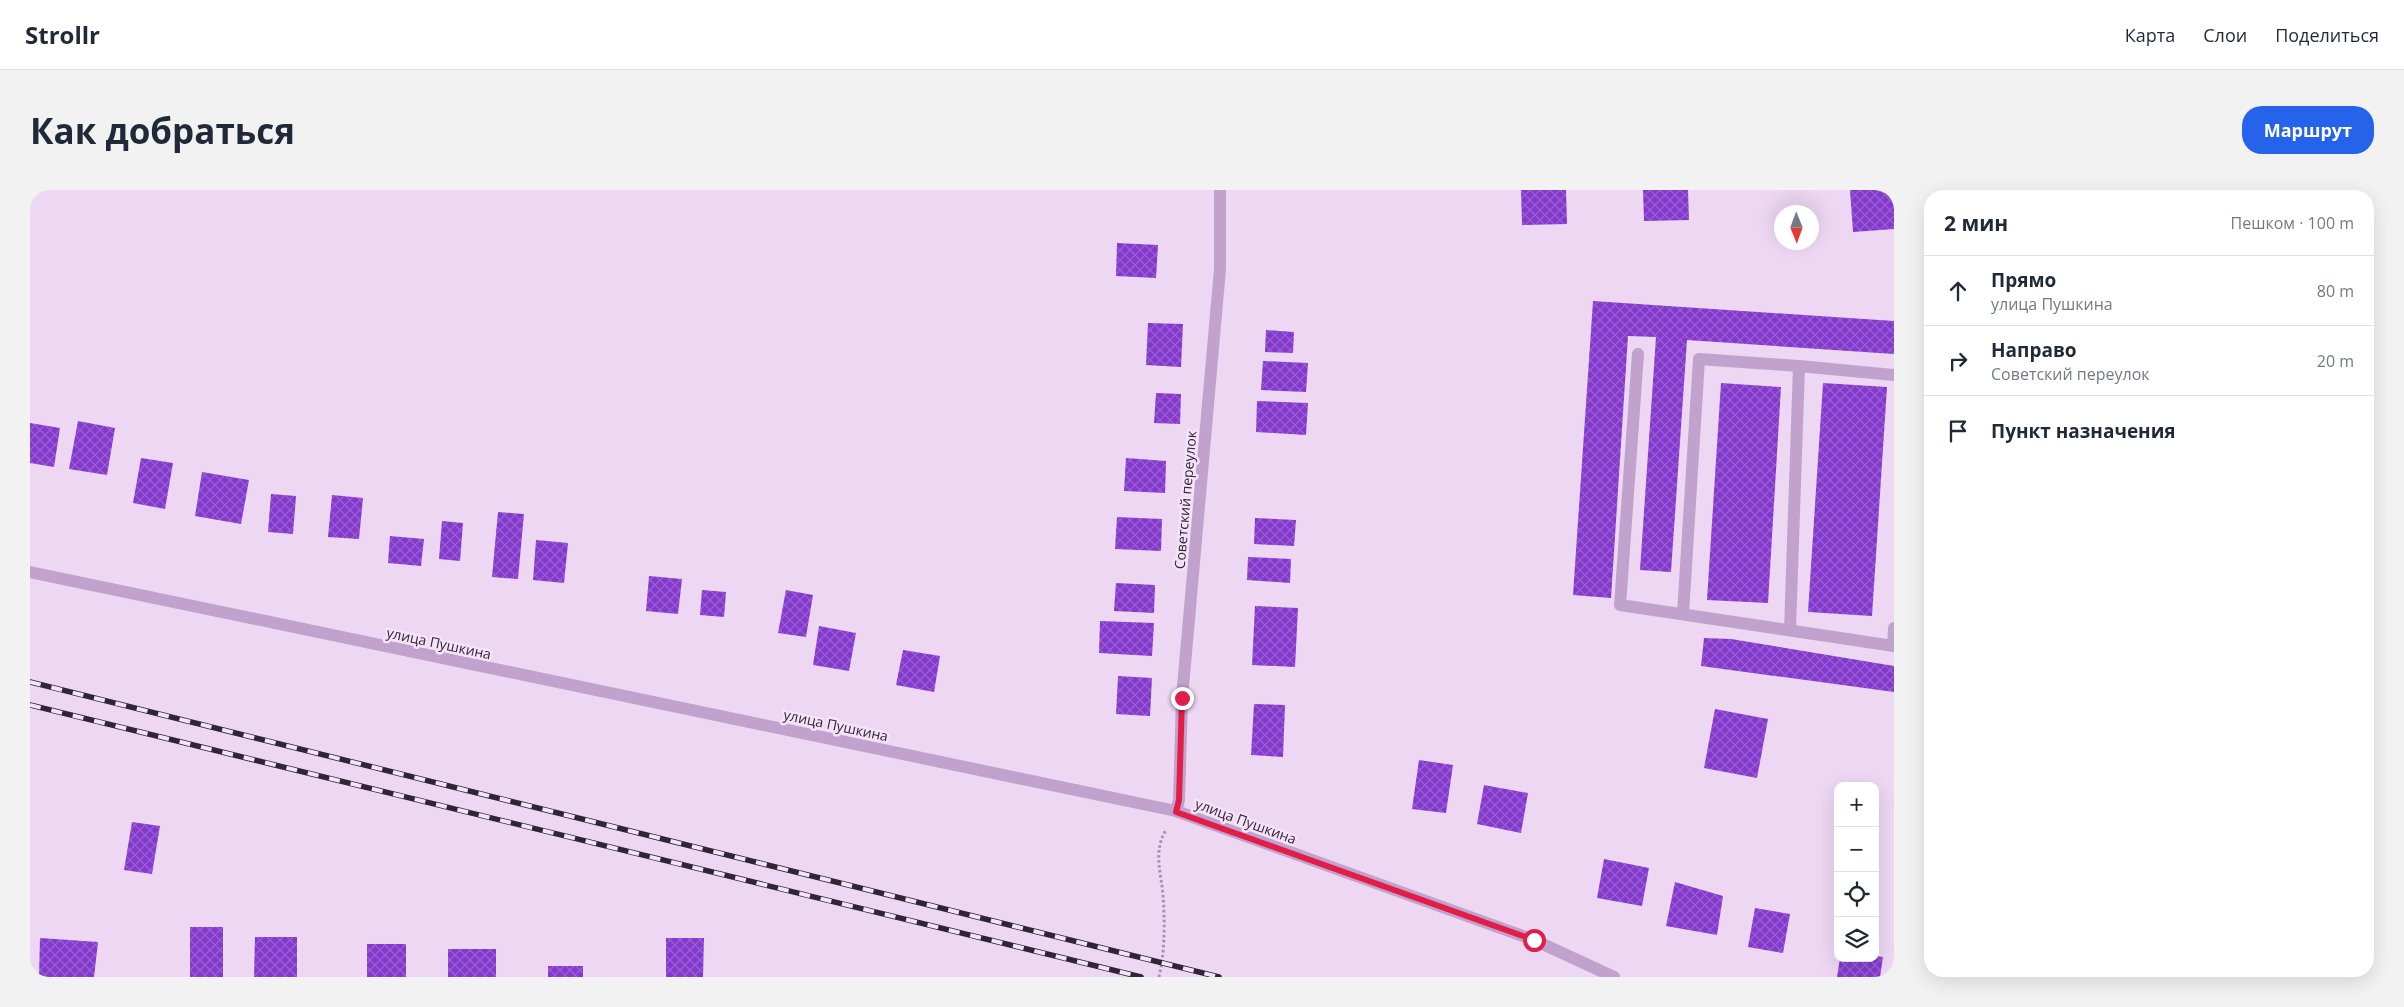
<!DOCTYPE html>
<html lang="ru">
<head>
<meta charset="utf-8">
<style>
	:root { --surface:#fff; --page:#f2f2f3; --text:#1f2937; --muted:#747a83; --line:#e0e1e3; --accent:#2563eb }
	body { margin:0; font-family:"Open Sans",sans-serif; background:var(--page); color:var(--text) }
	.controls { position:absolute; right:15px; bottom:15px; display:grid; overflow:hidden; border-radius:10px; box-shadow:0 5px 20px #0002 }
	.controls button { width:45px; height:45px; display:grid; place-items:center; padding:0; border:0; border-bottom:1px solid var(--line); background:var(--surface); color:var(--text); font:25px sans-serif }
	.compass { position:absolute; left:1744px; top:15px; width:45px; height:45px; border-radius:50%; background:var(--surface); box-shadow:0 5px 20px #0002; rotate:179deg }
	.stop { position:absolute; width:15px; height:15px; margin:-11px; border:4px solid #e11d48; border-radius:50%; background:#fff }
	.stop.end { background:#e11d48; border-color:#fff; box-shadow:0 1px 5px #0008 }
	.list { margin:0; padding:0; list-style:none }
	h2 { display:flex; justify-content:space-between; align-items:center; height:65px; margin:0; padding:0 20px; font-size:21px }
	h2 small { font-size:16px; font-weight:400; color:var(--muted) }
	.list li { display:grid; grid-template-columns:32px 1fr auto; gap:15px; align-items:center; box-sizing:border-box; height:70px; padding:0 20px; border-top:1px solid var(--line) }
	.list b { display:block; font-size:19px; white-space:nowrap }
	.list p { margin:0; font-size:16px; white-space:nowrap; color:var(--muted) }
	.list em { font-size:16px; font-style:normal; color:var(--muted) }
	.icon { flex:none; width:28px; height:28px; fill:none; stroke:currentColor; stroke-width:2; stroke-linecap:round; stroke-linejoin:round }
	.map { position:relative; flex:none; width:1864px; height:787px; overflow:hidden; border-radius:20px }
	header { display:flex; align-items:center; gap:30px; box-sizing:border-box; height:70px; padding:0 25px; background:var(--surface); border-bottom:1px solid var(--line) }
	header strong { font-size:24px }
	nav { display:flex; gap:28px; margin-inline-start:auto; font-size:18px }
	.intro { display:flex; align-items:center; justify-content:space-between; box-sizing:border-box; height:120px; padding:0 30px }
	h1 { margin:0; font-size:35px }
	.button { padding:12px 22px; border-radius:20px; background:var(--accent); color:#fff; font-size:18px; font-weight:700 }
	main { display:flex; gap:30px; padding:0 30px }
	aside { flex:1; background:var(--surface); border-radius:20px; box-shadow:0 5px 20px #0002 }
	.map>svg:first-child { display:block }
	.building { fill:url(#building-cross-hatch) }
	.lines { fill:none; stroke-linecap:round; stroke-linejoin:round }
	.path { stroke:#aa8cb7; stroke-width:3; stroke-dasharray:2.5 2.5; stroke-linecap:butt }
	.minor { stroke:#c0a2cc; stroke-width:12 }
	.rail-casing { stroke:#2f2536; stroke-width:5.5 }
	.rail { stroke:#f6e3fa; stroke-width:4; stroke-dasharray:11; stroke-linecap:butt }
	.route { stroke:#e11d48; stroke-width:6 }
	.labels { text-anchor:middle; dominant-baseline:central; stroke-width:5; stroke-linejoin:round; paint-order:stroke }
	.street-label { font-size:14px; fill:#2f2536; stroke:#f6e3fa }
</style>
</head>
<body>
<header>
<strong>Strollr</strong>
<nav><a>Карта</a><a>Слои</a><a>Поделиться</a></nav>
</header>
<div class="intro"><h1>Как добраться</h1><a class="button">Маршрут</a></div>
<main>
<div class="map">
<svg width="1864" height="787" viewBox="0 0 1864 787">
	<defs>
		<pattern id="building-cross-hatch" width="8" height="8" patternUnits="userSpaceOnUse" patternTransform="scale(1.25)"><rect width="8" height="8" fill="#8538d0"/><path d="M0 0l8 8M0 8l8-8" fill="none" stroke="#9760cc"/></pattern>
	</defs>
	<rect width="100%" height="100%" fill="#edd7f3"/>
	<g class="building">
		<polygon points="1491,0 1536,0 1537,34 1492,35"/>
		<polygon points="1613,0 1658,0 1659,30 1614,31"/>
		<polygon points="1820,0 1864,0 1864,39 1823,42"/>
		<polygon points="1087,53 1128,55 1126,88 1086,86"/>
		<polygon points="1563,111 1864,131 1864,164 1657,150 1641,382 1610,380 1626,147 1598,146 1581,408 1543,405"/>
		<polygon points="1118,133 1153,134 1151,177 1116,175"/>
		<polygon points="1236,140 1264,142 1263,163 1235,162"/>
		<polygon points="1233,171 1278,173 1276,202 1231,200"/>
		<polygon points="1691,193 1751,197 1738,413 1677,410"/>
		<polygon points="1793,193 1857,197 1842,426 1778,422"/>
		<polygon points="1126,203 1151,204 1150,234 1124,233"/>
		<polygon points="1227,211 1278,213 1276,245 1226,242"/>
		<polygon points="48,231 85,238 77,285 39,279"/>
		<polygon points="0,233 30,238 24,277 0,273"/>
		<polygon points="111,268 143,273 135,319 103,313"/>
		<polygon points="1096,268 1136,271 1135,303 1094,301"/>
		<polygon points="172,282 219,290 211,334 165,326"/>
		<polygon points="241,304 266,306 263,344 238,342"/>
		<polygon points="302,305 333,308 329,349 298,347"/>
		<polygon points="468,322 494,324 488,389 462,387"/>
		<polygon points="1087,327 1132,329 1131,361 1085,359"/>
		<polygon points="1225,328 1266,330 1264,356 1224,354"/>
		<polygon points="412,331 433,333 430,371 409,369"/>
		<polygon points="360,346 394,349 391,376 358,373"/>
		<polygon points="506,350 538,353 534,393 503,390"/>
		<polygon points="1218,367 1261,369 1260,393 1217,390"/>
		<polygon points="619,386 652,389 648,424 616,421"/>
		<polygon points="1086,393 1125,395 1124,423 1084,421"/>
		<polygon points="672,400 696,402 694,427 670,425"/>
		<polygon points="756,400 783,405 776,447 748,443"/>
		<polygon points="1225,416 1268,418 1265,477 1222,475"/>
		<polygon points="1070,431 1124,433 1122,466 1069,463"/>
		<polygon points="789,436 826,443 819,481 783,475"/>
		<polygon points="1674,448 1701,449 1864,476 1864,502 1671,476"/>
		<polygon points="873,460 910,466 904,502 866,495"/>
		<polygon points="1088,486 1122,488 1120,526 1086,524"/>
		<polygon points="1224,514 1255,515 1253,567 1221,565"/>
		<polygon points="1685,519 1738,529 1727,588 1674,578"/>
		<polygon points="1389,570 1423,575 1416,623 1382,619"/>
		<polygon points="1454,595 1498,603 1491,643 1447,634"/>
		<polygon points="102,632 130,636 122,684 94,680"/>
		<polygon points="1574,669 1619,678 1612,716 1567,708"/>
		<polygon points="1645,692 1693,706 1687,745 1636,736"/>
		<polygon points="1725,718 1760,724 1753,763 1718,757"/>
		<rect x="160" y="737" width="33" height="50"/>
		<polygon points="225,747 267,747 267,787 224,787"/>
		<polygon points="10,748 68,752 64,787 9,787"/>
		<polygon points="636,748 674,748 673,787 636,787"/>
		<rect x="337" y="754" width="39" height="33"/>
		<rect x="418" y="759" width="48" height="28"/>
		<polygon points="1845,766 1853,767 1850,787 1807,787 1810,768 1845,768"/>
		<rect x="518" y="776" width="35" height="11"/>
	</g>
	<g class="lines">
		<path class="path" d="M1129,787C1135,761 1135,732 1133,705C1131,682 1123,661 1136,640"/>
		<g class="minor">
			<polyline points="1608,164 1590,415 1864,456"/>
			<polyline points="0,382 1146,621 1504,750 1584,787"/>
			<polyline points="1653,424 1669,169 1769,176"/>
			<polyline points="1760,440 1769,176 1864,185"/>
			<polyline points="1863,456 1864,438"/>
			<polyline points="1146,621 1149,610 1152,508 1190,79 1190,0"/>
		</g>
		<defs>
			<g id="rail">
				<polyline points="0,492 1189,787"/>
				<polyline points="0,515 1111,787"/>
			</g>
		</defs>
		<use href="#rail" class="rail-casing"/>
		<use href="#rail" class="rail"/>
	</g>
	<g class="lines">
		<polyline class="route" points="1152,508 1149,610 1146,622 1504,750"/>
	</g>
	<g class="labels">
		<g class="street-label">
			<text transform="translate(1155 310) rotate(-85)">Советский переулок</text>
			<text transform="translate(409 453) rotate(12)">улица Пушкина</text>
			<text transform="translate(806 535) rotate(12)">улица Пушкина</text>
			<text transform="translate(1216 631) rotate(20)">улица Пушкина</text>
		</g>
	</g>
</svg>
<div class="controls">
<button>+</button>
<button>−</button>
<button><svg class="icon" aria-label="locate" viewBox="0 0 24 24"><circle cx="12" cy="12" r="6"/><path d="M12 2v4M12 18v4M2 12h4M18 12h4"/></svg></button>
<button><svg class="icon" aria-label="layers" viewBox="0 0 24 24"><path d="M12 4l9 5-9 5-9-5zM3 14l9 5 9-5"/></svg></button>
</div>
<svg class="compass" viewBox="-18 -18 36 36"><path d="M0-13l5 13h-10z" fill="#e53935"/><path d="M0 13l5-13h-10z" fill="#747a83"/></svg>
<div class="stop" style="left:1504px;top:750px"></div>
<div class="stop end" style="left:1152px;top:508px"></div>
</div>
<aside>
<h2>2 мин<small>Пешком · 100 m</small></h2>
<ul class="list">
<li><svg class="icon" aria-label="ahead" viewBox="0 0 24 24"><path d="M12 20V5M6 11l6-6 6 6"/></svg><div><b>Прямо</b><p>улица Пушкина</p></div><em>80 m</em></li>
<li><svg class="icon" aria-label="right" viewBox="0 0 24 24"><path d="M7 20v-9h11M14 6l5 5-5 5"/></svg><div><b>Направо</b><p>Советский переулок</p></div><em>20 m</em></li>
<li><svg class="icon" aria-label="arrive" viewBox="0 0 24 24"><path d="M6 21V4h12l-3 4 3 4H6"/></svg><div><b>Пункт назначения</b></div></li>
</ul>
</aside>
</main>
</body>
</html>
